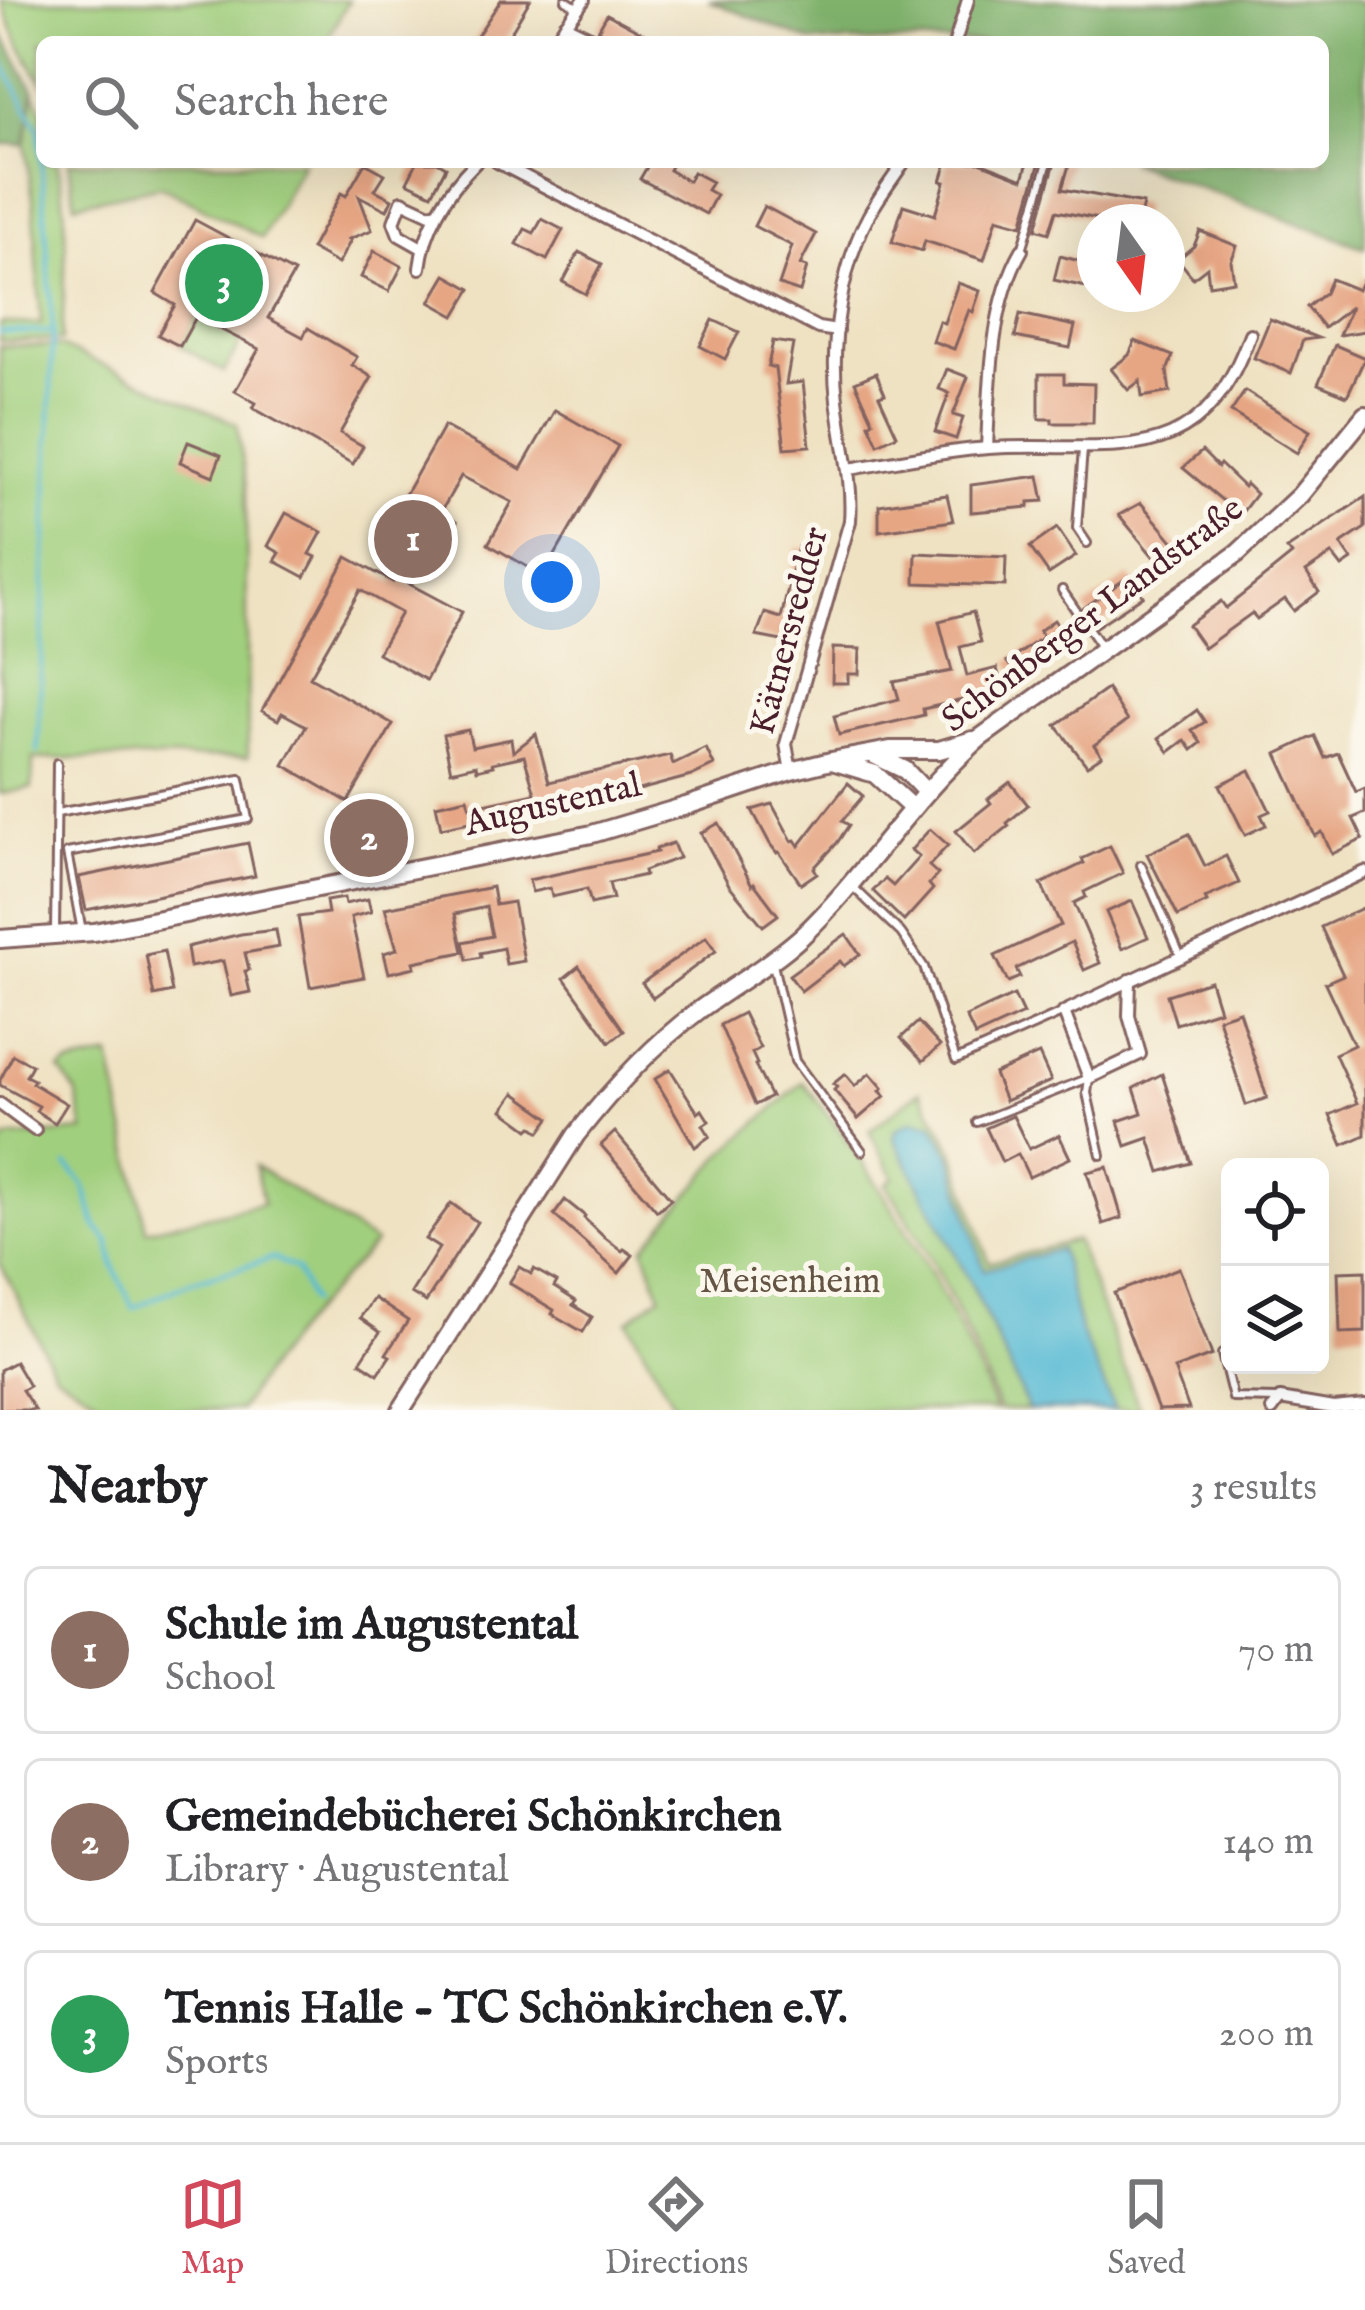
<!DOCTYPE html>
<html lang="en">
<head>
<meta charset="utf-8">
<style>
	:root { --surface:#fff; --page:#f2f2f2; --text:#202124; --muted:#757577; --line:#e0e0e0; --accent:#d1495b }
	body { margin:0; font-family:"IM FELL English",serif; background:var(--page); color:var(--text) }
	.controls { position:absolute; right:36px; bottom:36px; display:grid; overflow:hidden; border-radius:18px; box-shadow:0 12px 48px #0002 }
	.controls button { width:108px; height:108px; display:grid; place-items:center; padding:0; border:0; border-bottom:3px solid var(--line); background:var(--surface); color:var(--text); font:60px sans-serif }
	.compass { position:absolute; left:1077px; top:204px; width:108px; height:108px; border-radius:50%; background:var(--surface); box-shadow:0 12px 48px #0002; rotate:166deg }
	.you { position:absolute; left:552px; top:582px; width:42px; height:42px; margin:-30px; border:9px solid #fff; border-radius:50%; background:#1a73e8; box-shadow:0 0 0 18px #1a73e833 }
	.badge { display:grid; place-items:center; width:78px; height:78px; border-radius:50%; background:var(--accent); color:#fff; font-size:39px; font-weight:700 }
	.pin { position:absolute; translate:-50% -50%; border:6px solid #fff; box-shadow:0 3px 12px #0006 }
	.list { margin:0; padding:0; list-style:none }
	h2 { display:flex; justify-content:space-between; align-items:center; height:156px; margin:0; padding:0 48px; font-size:51px }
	h2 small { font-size:39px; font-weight:400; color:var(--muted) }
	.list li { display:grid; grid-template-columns:78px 1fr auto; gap:36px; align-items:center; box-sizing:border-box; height:168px; margin:0 24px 24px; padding:0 24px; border:3px solid var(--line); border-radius:18px }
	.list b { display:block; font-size:45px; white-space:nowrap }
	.list p { margin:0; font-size:39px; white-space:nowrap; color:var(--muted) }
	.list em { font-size:39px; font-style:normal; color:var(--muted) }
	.icon { flex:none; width:66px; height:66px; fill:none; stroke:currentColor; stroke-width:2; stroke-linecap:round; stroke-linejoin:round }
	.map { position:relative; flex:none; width:1365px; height:1410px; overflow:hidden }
	.search { position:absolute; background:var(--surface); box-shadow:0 12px 48px #0002; left:36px; right:36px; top:36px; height:132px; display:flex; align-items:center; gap:30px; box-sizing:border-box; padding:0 42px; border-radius:18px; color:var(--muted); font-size:45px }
	.sheet { height:732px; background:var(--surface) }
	nav { display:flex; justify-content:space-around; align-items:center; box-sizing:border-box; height:168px; border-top:3px solid var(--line); background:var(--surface); font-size:33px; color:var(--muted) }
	nav a { display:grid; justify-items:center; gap:6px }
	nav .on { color:var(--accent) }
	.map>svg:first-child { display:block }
	.green { fill:#a0cf7d; stroke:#757754; stroke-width:3 }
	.forest { fill:#80b26c; stroke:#65684c; stroke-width:3 }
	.water { fill:#55bad4; stroke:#506c80; stroke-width:3 }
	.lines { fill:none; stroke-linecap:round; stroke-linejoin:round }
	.stream { stroke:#55bad4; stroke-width:4.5 }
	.building { fill:#e6a684 }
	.lane-casing { stroke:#846360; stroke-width:12 }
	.street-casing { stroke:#846360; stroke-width:16 }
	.secondary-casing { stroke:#846360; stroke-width:22 }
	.lane { stroke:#fff; stroke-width:6 }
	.street { stroke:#fff; stroke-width:10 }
	.secondary { stroke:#fff; stroke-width:16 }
	.labels { text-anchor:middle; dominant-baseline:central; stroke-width:10; stroke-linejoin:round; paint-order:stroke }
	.street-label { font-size:36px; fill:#4a1f2b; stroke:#fbf7ec }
	.park-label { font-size:36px; fill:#645444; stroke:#fbf7ec }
</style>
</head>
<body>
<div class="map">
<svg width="1365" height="1410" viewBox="0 0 1365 1410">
	<rect width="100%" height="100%" fill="#fbf7ec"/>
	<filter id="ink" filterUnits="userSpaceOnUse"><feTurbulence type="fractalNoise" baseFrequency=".00833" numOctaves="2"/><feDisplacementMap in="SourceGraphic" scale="24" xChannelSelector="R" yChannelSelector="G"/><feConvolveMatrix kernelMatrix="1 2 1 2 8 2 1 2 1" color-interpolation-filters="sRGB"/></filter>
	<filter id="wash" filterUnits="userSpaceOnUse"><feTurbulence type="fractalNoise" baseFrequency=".004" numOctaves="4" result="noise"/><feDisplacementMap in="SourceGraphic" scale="48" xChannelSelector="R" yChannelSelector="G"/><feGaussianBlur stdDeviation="2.7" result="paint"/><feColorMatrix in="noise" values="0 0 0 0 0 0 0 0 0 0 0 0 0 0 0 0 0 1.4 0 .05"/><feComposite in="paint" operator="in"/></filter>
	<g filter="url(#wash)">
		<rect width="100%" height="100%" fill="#efe2c2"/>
		<g class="green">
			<polygon points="1,0 349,0 326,42 42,42 42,83 18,42"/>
			<path d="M34,92L42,110V162H57C71,219 64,281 62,340L0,341V323L41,324L33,199L25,144Z"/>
			<polygon points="69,162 303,162 262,238 161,186 75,204"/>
			<polygon points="196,317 242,340 224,372 180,346"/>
			<polygon points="0,346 60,346 237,424 246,485 248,757 33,759 32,788 0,794"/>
			<path d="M110,1056L146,1230L263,1203L255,1166L375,1243C326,1295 276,1348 240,1410H115L55,1373L0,1263V1147L8,1138L84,1131L77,1094L60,1070L69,1065Z"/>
			<path d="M803,1082C883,1183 948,1290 995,1410H677L628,1321L661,1295L644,1248L723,1154Z"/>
			<path d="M920,1091L954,1151L989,1263L1076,1240L1140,1410H1115L1080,1330L1060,1250L984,1271L950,1153L973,1287L1029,1410H999C968,1329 934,1257 886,1184L894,1178L869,1131Z"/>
		</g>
		<g class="forest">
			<polygon points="708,0 1350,0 1365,4 1365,248 1129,162 1323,162 1323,42 812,42"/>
			<polygon points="0,29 34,92 25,144 0,144"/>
		</g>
		<polygon class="water" points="912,1121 932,1124 950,1153 984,1270 1060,1249 1080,1330 1115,1410 1029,1410 973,1287 894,1138 896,1130"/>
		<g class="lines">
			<g class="stream">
				<polyline points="0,58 39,130 53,332 38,752"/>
				<polyline points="0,332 53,332"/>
				<polyline points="67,1165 84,1185 96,1226 109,1242 114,1267 133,1308 188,1283 273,1258 296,1269 311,1302"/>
			</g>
		</g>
		<g id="blocks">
			<g class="building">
				<polygon points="501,0 530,0 505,42 473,42"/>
				<polygon points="607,14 660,42 614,42 598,30"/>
				<polygon points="417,162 437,162 446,167 432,194 407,182"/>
				<polygon points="650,162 673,162 669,170 688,181 693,172 712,182 707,190 716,195 706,214 640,179"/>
				<polygon points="947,162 980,162 1023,179 1028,162 1040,162 1022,225 997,218 984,260 925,241 922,251 892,242 903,205 935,215 945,182 941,181"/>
				<polygon points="1055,162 1070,162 1062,189 1143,204 1139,222 1114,222 1056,211 1049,233 1036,229"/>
				<polygon points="365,163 385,174 375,190 392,199 387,210 359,196 372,230 349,239 351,240 338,264 311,249 341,193 346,196"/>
				<polygon points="764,206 816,234 800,265 807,267 800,292 779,285 792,246 754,226"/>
				<polygon points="542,219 563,230 547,260 517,244 525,229 534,233"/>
				<polygon points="195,220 294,273 268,318 303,337 308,328 357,357 352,365 372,377 340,433 363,446 353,464 253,408 256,403 235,391 259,349 196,317 180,346 158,335 175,305 155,293"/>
				<polygon points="1200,231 1237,246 1231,261 1234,281 1209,285 1207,267 1193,278 1178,259 1194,246"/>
				<polygon points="374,251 402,266 389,291 361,277"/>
				<polygon points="579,252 602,264 586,294 563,282"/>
				<polygon points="1060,256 1095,265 1095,289 1054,280"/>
				<polygon points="1365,274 1363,309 1365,331 1339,335 1351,307 1324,328 1307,307 1325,293 1331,279 1358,290"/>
				<polygon points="446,275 471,289 455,316 430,302"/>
				<polygon points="958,283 980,291 973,312 969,310 954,349 932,341 939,321 944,323"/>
				<polygon points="1020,314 1075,326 1070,348 1015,337"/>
				<polygon points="1270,319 1318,338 1303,340 1291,373 1254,358"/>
				<polygon points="713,320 739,332 725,359 700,346"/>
				<polygon points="773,341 793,344 786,384 803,382 810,446 785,448 775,368 768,366"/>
				<polygon points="1135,341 1173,356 1167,371 1170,392 1142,397 1140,381 1128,390 1111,369 1129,355"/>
				<polygon points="1335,345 1365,358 1347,396 1318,384"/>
				<polygon points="947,369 968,377 953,415 963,418 956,439 935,432 949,393 939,389"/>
				<polygon points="876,373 885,394 879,396 897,435 878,444 869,424 873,421 855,382"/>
				<polygon points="1039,374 1064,374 1064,383 1094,384 1093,423 1052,423 1052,419 1039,419"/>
				<polygon points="1245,391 1310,431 1297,453 1231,412"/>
				<polygon points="555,410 618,446 543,576 488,544 512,502 461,476 441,512 457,521 434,561 399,543 414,516 398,507 444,426 521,469"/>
				<polygon points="188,442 221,455 213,476 180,462"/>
				<polygon points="1202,451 1218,467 1220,464 1244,487 1246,484 1256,494 1240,515 1183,468"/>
				<polygon points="1039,476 1044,501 1029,502 1029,507 971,512 971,485"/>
				<polygon points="947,495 953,521 879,531 879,505"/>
				<polygon points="1365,497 1365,528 1341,544 1352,560 1342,567 1332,554 1306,572 1319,592 1294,611 1285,599 1257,619 1252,613 1204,648 1188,625 1221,601 1226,608 1292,555 1287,549"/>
				<polygon points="1141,503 1185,555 1166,572 1119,515"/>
				<polygon points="286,513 322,532 310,554 316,557 305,577 275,561 280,553 268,546"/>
				<polygon points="1057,528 1076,556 1049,574 1030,547"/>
				<polygon points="798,547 815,552 797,611 805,613 797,644 756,636 765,613 781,618"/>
				<polygon points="916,553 1006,557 1005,586 915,583"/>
				<polygon points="347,557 393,582 396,577 462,612 426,680 378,653 401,613 360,590 310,677 393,724 348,802 284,765 306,726 282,713 278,720 262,711"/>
				<polygon points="1129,576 1143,596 1096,627 1084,608"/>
				<polygon points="973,612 981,642 960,647 967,676 997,668 1003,691 923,709 924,715 839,735 834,716 899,699 894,682 952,671 939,621"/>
				<polygon points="1054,620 1071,644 1020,679 1007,662 1043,637 1039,631"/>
				<polygon points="833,648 860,649 859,674 848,674 848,683 832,683"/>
				<polygon points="1107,689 1127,721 1094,745 1102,756 1087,766 1056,725"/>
				<polygon points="1197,710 1205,722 1192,730 1201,743 1192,750 1185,740 1169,752 1159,738"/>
				<polygon points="468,730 472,747 511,739 513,752 536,734 549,782 670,755 673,764 706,748 714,765 691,776 654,786 487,829 484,819 441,828 436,805 467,798 470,807 535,793 524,756 492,763 493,766 477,770 476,765 451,771 443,735"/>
				<polygon points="1315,736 1325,758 1338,753 1356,792 1365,788 1365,813 1353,818 1363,839 1332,854 1322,832 1315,836 1277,754"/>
				<polygon points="1250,770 1270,811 1261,815 1266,825 1245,835 1220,785"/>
				<polygon points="1010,782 1028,805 1007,823 1009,826 974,854 956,831 991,803 988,799"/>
				<polygon points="848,783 863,796 842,821 849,825 837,843 814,868 817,873 801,884 779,852 777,853 770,844 752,810 772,804 792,841 795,840 799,846"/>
				<polygon points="381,819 388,852 356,858 349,825"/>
				<polygon points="719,823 752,885 754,883 778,915 763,926 729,885 701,833"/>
				<polygon points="930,829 948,845 929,866 938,874 929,884 933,889 904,921 873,891 885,879 893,886 919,857 911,850"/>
				<polygon points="1189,834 1205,866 1226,856 1239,883 1205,898 1207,902 1178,916 1147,854"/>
				<polygon points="248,843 255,876 86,910 79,877"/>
				<polygon points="673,843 679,858 644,871 645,875 609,883 613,899 591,904 587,889 552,897 550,888 532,892 529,880 657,852 656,849"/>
				<polygon points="1110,846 1123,873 1084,892 1086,897 1074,903 1100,963 1084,970 1072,942 1016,969 1020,977 1008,982 995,956 1061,925 1041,884 1084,863 1082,859"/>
				<polygon points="492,887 495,905 513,902 524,961 506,964 503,948 480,953 481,957 467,960 463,942 492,936 486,907 455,914 463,952 414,962 415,967 389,973 384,953 397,949 385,908"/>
				<polygon points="344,898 345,904 368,899 371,912 351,917 364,977 310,987 298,917 328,913 326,901"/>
				<polygon points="1132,901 1148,937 1122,949 1106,912"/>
				<polygon points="1365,907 1365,1135 1343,1145 1330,1115 1357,1103 1335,1054 1354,1045 1325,983 1343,975 1321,927"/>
				<polygon points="276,930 279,947 245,953 249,970 245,971 250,992 231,996 223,961 190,967 187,947 241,934"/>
				<polygon points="846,934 860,954 844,966 840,961 801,991 789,975"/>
				<polygon points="706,937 716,951 653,998 642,983"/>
				<polygon points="164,951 172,992 154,996 146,955"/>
				<polygon points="579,966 624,1031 610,1042 564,978"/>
				<polygon points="1210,981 1219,1010 1176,1024 1167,995"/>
				<polygon points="1014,995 1023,1014 975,1036 966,1017"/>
				<polygon points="1239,1011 1267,1098 1246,1105 1218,1018"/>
				<polygon points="743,1013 760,1048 752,1053 757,1064 755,1065 771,1097 755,1105 720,1025"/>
				<polygon points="918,1022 940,1046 923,1061 901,1038"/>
				<polygon points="1039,1054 1051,1081 1005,1101 994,1074"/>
				<polygon points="13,1055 32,1065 26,1076 34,1080 32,1083 67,1104 55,1123 36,1111 39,1106 0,1085 0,1080"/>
				<polygon points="670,1069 698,1113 702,1110 709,1121 703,1125 710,1136 695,1147 655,1079"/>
				<polygon points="870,1073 883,1088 880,1091 885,1096 858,1119 834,1090 837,1087 833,1084 845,1074 855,1086"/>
				<polygon points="1162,1074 1191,1163 1160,1172 1149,1138 1126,1146 1118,1121 1142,1113 1134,1088"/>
				<polygon points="515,1093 550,1118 540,1132 532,1126 529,1129 503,1110"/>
				<polygon points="1013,1116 1029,1149 1059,1135 1070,1158 1029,1177 1018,1154 1002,1162 986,1128"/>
				<polygon points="615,1132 671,1199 657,1211 601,1145"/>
				<polygon points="1107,1167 1122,1218 1103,1224 1087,1172"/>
				<polygon points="565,1200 585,1216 584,1218 604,1237 622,1251 624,1249 633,1255 619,1273 554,1215"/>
				<polygon points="451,1203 477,1222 426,1302 411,1293 439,1248 425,1239"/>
				<polygon points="519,1267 531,1274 534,1269 557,1282 554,1287 576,1301 573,1305 592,1317 583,1332 552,1314 554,1310 509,1283"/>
				<polygon points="1179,1268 1212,1355 1174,1369 1189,1409 1158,1410 1114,1293"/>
				<polygon points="1365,1271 1365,1332 1340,1333 1338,1272"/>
				<polygon points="374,1298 408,1321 386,1354 390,1356 378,1374 360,1362 380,1332 360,1318"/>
				<polygon points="15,1362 29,1386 22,1390 35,1410 0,1410 0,1370"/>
			</g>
		</g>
	</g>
	<g filter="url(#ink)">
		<use href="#blocks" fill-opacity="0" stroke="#846360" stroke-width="3"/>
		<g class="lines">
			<defs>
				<g id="lane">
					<polyline points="566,0 578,8"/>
					<polyline points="1022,250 1048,162"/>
					<polyline points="1083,449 1077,528 1087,543"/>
					<polyline points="1062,590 1101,647"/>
					<polyline points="57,813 240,779 248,819 67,853 82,931"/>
					<polyline points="1141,865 1181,957"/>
					<polyline points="852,886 901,933 924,967 956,1060 1064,1012"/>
					<polyline points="55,933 57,763"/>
					<polyline points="773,964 795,1061 862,1151"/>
					<polyline points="977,1122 1089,1078 1087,1093 1101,1155"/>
					<polyline points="1222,1354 1233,1398 1277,1399"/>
				</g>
				<g id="street">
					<polyline points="565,25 600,42"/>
					<polyline points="553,42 584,0"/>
					<polyline points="955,42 968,0"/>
					<polyline points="497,162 818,328 837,331"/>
					<polyline points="422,248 399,235 394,222 402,201 430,214 437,212"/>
					<path d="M420,268C425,227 447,191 476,162"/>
					<path d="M987,448C990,386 990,305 1022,250"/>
					<path d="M849,469C895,462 942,451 988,448C1108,440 1198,480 1250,334"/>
					<path d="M791,771L786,744L850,521C853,479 842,442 837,400C830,344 841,267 868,217C878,198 892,180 904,162"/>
					<path d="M1130,980L1129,1016L1140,1054L1089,1078L1064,1012C1164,964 1265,919 1365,872"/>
					<polyline points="0,1104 35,1130"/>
					<polyline points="1272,1410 1280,1399 1333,1408 1365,1405"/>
				</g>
				<g id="secondary">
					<polyline points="874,755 905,770 926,792"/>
					<polyline points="832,761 875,774 912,808"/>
					<polyline points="0,939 94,932 592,834 686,806 791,771 831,761 890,750 939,750 973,740"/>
					<path d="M401,1410L576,1135C612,1089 650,1047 698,1011C732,986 770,965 802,936C866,875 913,797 980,738L1238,553L1300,495L1365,415"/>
				</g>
			</defs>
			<use href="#lane" class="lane-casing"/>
			<use href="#street" class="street-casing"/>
			<use href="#secondary" class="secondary-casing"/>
			<use href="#lane" class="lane"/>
			<use href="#street" class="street"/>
			<use href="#secondary" class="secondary"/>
		</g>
	</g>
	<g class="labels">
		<g class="street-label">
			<text transform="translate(1093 615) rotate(-37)">Schönberger Landstraße</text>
			<text transform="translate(790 631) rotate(-75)">Kätnersredder</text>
			<text transform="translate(553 805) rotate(-13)">Augustental</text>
		</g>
		<g class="park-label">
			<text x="790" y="1282">Meisenheim</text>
		</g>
	</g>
</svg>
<div class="controls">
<button><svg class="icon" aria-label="locate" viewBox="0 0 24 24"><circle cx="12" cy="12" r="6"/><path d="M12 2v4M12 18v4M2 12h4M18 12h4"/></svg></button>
<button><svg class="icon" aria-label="layers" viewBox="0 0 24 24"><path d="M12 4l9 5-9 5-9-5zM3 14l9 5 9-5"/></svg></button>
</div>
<svg class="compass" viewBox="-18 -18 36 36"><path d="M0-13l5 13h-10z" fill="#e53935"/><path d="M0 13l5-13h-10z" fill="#757577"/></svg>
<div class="you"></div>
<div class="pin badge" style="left:413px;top:539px;background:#8d6e63">1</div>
<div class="pin badge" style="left:369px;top:838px;background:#8d6e63">2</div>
<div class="pin badge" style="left:224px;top:283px;background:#2e9e5b">3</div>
<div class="search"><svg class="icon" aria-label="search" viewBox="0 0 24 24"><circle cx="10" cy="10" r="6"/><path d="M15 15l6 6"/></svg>Search here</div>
</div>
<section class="sheet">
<h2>Nearby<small>3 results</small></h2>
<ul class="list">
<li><span class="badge" style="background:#8d6e63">1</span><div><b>Schule im Augustental</b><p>School</p></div><em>70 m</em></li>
<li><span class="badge" style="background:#8d6e63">2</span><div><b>Gemeindebücherei Schönkirchen</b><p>Library · Augustental</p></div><em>140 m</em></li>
<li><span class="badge" style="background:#2e9e5b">3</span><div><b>Tennis Halle - TC Schönkirchen e.V.</b><p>Sports</p></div><em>200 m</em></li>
</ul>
</section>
<nav>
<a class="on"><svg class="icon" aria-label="map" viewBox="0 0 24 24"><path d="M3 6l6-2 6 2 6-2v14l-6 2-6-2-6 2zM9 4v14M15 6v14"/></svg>Map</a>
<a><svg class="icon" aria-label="directions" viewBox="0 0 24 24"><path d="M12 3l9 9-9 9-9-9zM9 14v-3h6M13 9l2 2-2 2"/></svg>Directions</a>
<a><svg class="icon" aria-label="saved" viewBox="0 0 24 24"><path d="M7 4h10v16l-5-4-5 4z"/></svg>Saved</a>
</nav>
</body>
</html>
